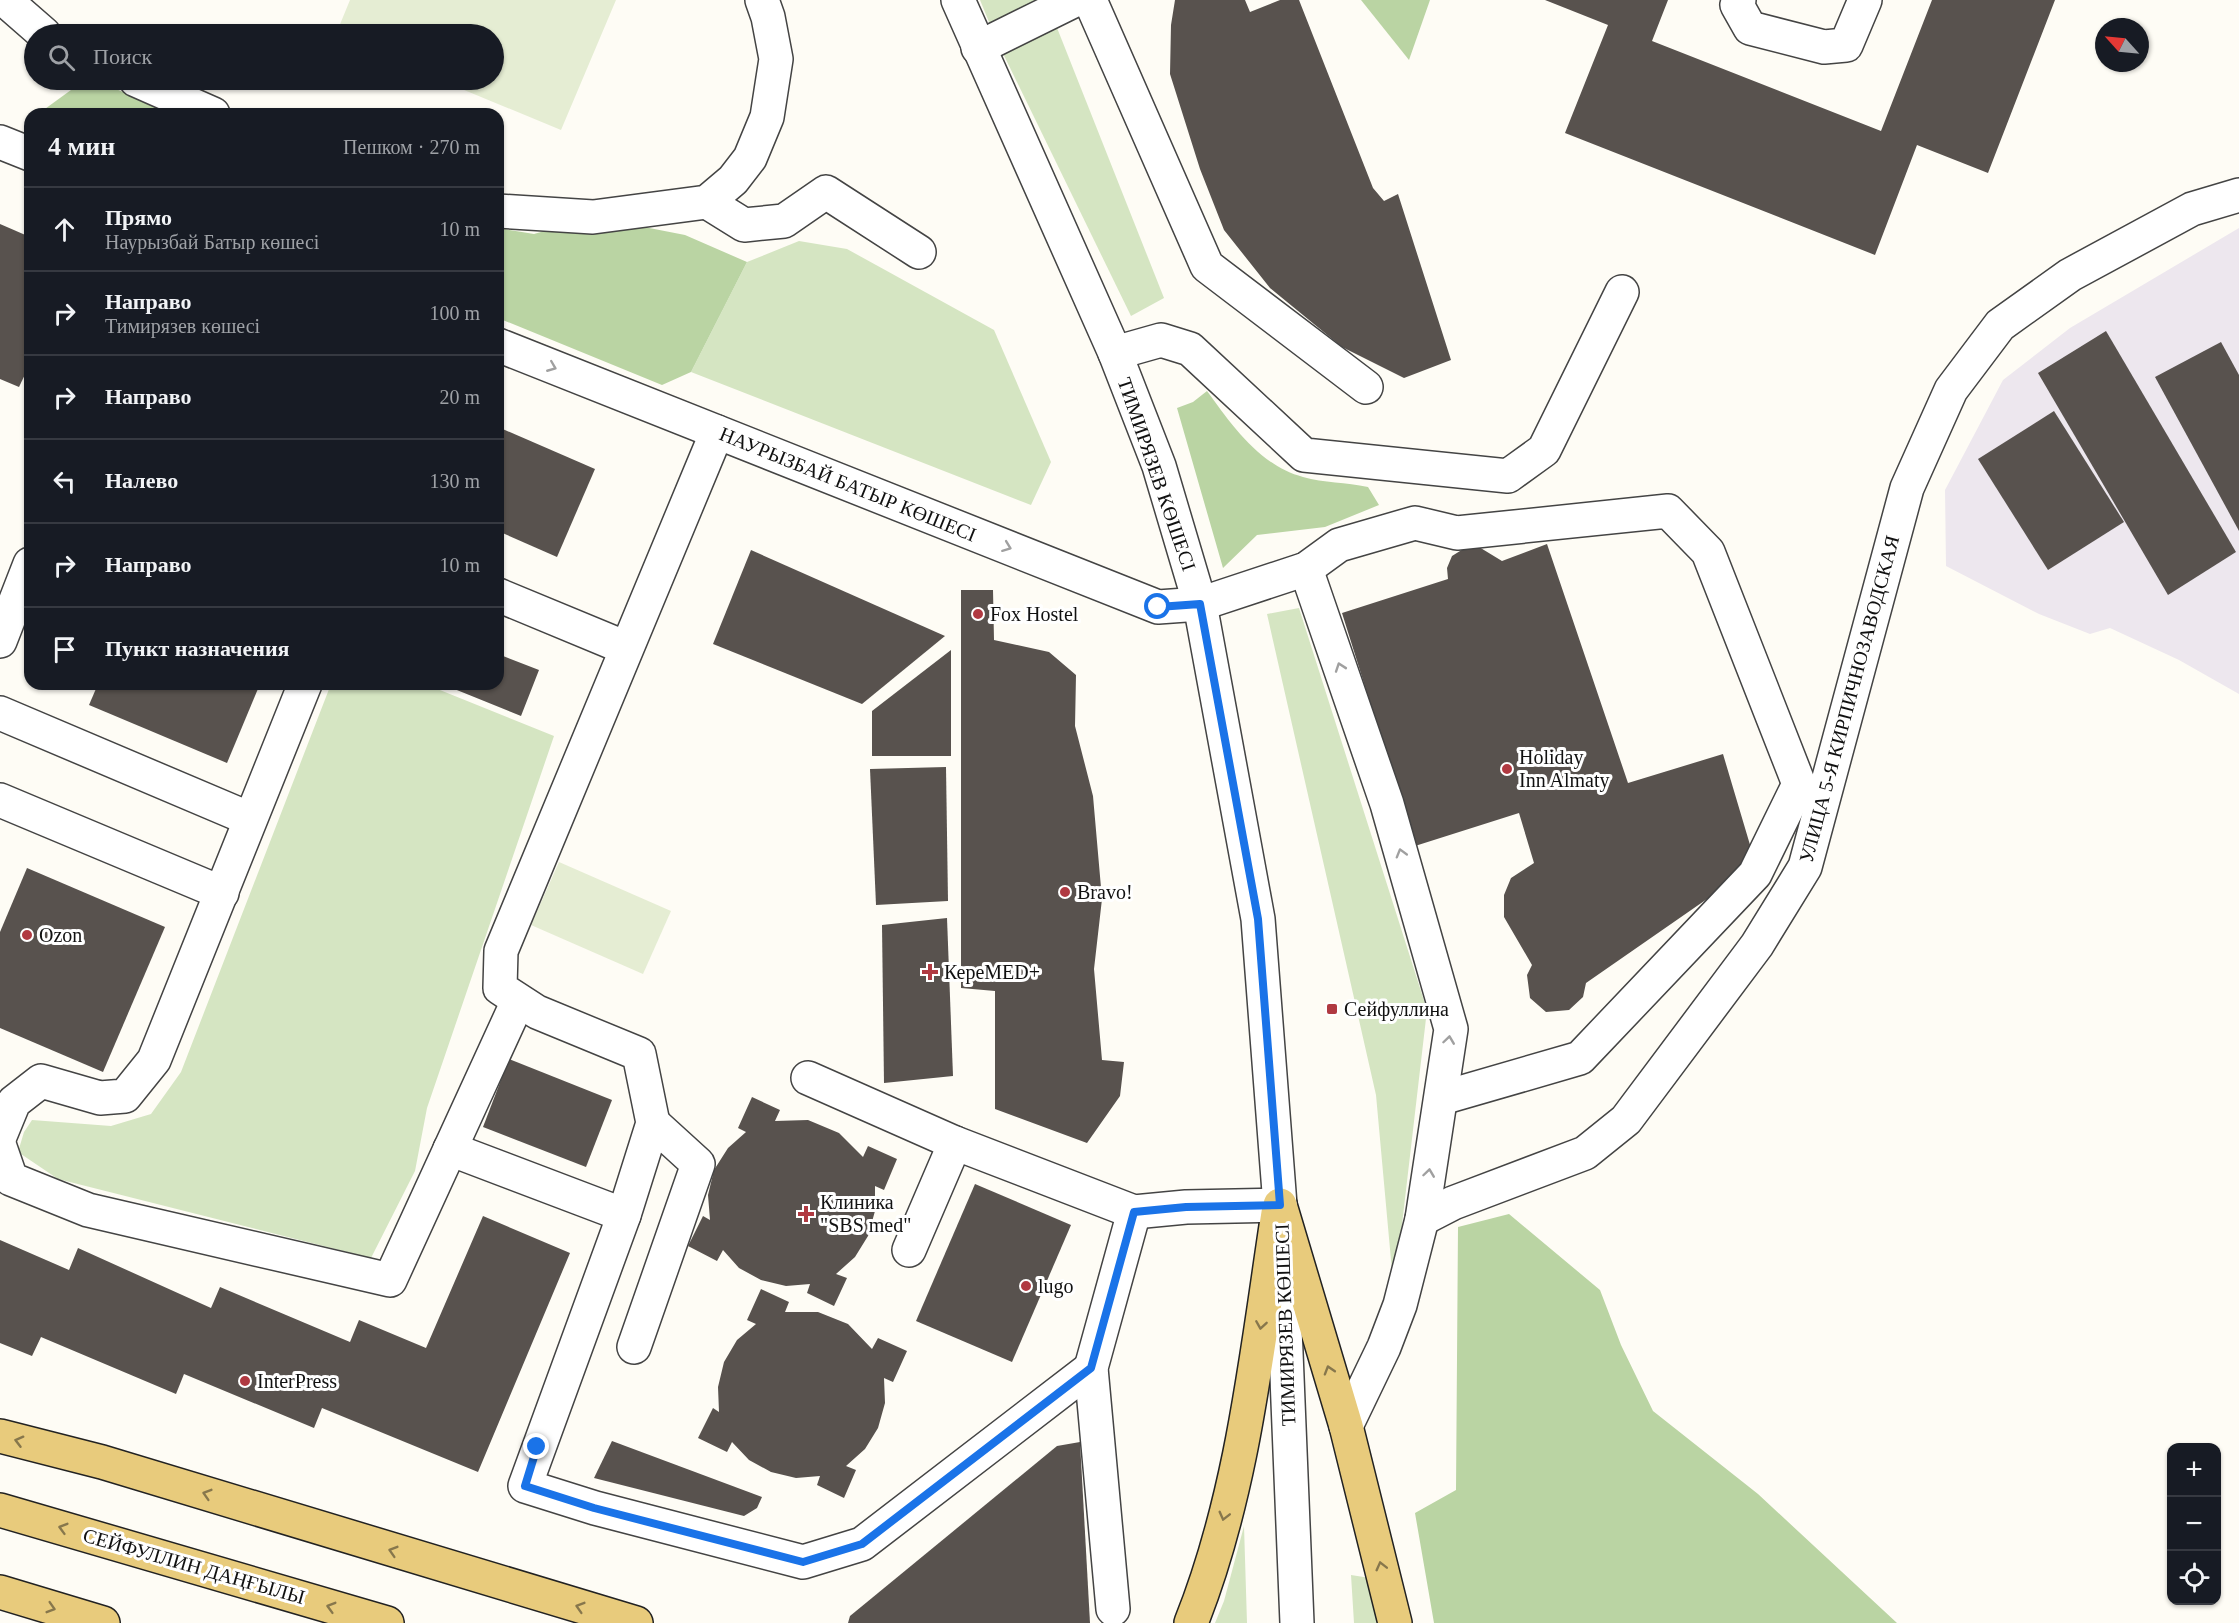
<!DOCTYPE html>
<html lang="ru">
<head>
<meta charset="utf-8">
<style>
	:root { --surface:#171b24; --page:#242831; --text:#f1f3f6; --muted:#9ea1a6; --line:#363941 }
	body { margin:0; font-family:"Times New Roman",serif; background:var(--page); color:var(--text) }
	.controls { position:absolute; right:18px; bottom:18px; display:grid; overflow:hidden; border-radius:12px; box-shadow:0 2px 4px #0004 }
	.controls button { width:54px; height:54px; display:grid; place-items:center; padding:0; border:0; border-bottom:2px solid var(--line); background:var(--surface); color:var(--text); font:30px sans-serif }
	.compass { position:absolute; left:2095px; top:18px; width:54px; height:54px; border-radius:50%; background:var(--surface); box-shadow:0 2px 4px #0004; rotate:297deg }
	.stop { position:absolute; width:18px; height:18px; margin:-14px; border:4px solid #1a73e8; border-radius:50%; background:#fff }
	.stop.end { background:#1a73e8; border-color:#fff; box-shadow:0 2px 6px #0008 }
	.list { margin:0; padding:0; list-style:none }
	h2 { display:flex; justify-content:space-between; align-items:center; height:78px; margin:0; padding:0 24px; font-size:26px }
	h2 small { font-size:20px; font-weight:400; color:var(--muted) }
	.list li { display:grid; grid-template-columns:39px 1fr auto; gap:18px; align-items:center; box-sizing:border-box; height:84px; padding:0 24px; border-top:2px solid var(--line) }
	.list b { display:block; font-size:22px; white-space:nowrap }
	.list p { margin:0; font-size:20px; white-space:nowrap; color:var(--muted) }
	.list em { font-size:20px; font-style:normal; color:var(--muted) }
	.icon { flex:none; width:33px; height:33px; fill:none; stroke:currentColor; stroke-width:2; stroke-linecap:round; stroke-linejoin:round }
	.map { position:relative; flex:none; width:2239px; height:1623px; overflow:hidden }
	.search { position:absolute; background:var(--surface); box-shadow:0 2px 4px #0004; left:24px; top:24px; width:480px; height:66px; display:flex; align-items:center; gap:15px; box-sizing:border-box; padding:0 21px; border-radius:33px; color:var(--muted); font-size:22px }
	.panel { position:absolute; background:var(--surface); box-shadow:0 2px 4px #0004; left:24px; top:108px; width:480px; height:582px; border-radius:18px }
	.map>svg:first-child { display:block }
	.industrial { fill:#ede7ee }
	.green { fill:#d5e5c2 }
	.forest { fill:#bad4a3 }
	.pitch { fill:#e5edd3 }
	.building { fill:#58524e }
	.lines { fill:none; stroke-linecap:round; stroke-linejoin:round }
	.minor-casing { stroke:#444; stroke-width:36 }
	.major-casing { stroke:#222; stroke-width:36 }
	.minor { stroke:#fff; stroke-width:33 }
	.major { stroke:#e8cb7c; stroke-width:33 }
	.oneway { stroke:#a0a0a0 }
	.oneway2 { stroke:#87774c }
	.route { stroke:#1a73e8; stroke-width:8 }
	.poi-dot { fill:#b03941; stroke:#fff; stroke-width:2 }
	.labels { text-anchor:middle; dominant-baseline:central; stroke-width:6; stroke-linejoin:round; paint-order:stroke }
	.street-label { font-size:20px; fill:#111; stroke:#fff }
	.poi-label { font-size:20px; fill:#111; stroke:#fff; text-anchor:start }
</style>
</head>
<body>
<div class="map">
<svg width="2239" height="1623" viewBox="0 0 2239 1623">
	<rect width="100%" height="100%" fill="#fefcf5"/>
	<polygon class="industrial" points="2239,228 2239,694 2179,660 2110,628 2090,634 2039,614 1946,566 1945,490 2003,380 2070,328"/>
	<g class="green">
		<polygon points="980,0 1046,0 1164,298 1131,316 996,39"/>
		<polygon points="799,241 847,249 994,330 1051,462 1031,505 691,372 747,262"/>
		<polygon points="1299,608 1427,1010 1394,1293 1376,1095 1267,614"/>
		<polygon points="331,684 425,684 554,736 427,1108 415,1171 371,1258 58,1179 18,1152 24,1132 32,1120 111,1126 151,1114 181,1072"/>
		<polygon points="1244,1526 1247,1623 1215,1623 1224,1601"/>
		<polygon points="1351,1575 1370,1578 1378,1623 1354,1623"/>
	</g>
	<g class="forest">
		<polygon points="1361,0 1430,0 1409,60"/>
		<polygon points="114,88 172,114 38,114 71,90"/>
		<polygon points="593,217 685,235 747,262 691,372 662,385 498,318 498,228 534,234"/>
		<path d="M1207,391C1231,424 1260,466 1303,477C1324,483 1346,482 1368,487L1379,505L1325,527L1257,535L1223,568L1177,408L1193,402Z"/>
		<polygon points="1509,1214 1600,1290 1621,1345 1653,1411 1758,1494 1897,1623 1434,1623 1415,1513 1456,1490 1458,1227"/>
	</g>
	<g class="pitch">
		<polygon points="350,0 616,0 561,130 440,80 494,80 494,34 336,34"/>
		<polygon points="559,862 671,911 643,974 531,925"/>
	</g>
	<g class="building">
		<polygon points="1175,0 1245,0 1250,12 1280,0 1299,0 1373,188 1384,201 1398,194 1451,360 1404,378 1342,347 1270,288 1224,230 1200,169 1170,74 1171,25"/>
		<polygon points="1545,0 1668,0 1652,41 1881,131 1932,0 2055,0 1988,173 1917,145 1875,255 1565,133 1608,25"/>
		<polygon points="0,224 30,237 30,364 19,387 0,379"/>
		<polygon points="2106,331 2236,552 2168,595 2038,373"/>
		<polygon points="2221,342 2239,375 2239,531 2155,377"/>
		<polygon points="2054,411 2124,522 2048,570 1978,459"/>
		<polygon points="498,427 595,469 557,557 498,531"/>
		<polygon points="1547,544 1628,783 1723,754 1756,865 1586,983 1583,997 1569,1010 1546,1012 1530,998 1527,975 1532,965 1504,917 1504,895 1511,878 1534,863 1519,813 1415,846 1342,613 1448,579 1447,568 1452,556 1468,546 1479,547 1502,561"/>
		<polygon points="751,550 945,636 862,704 713,644"/>
		<polygon points="961,590 993,590 994,640 1049,652 1076,675 1075,726 1093,796 1102,899 1094,969 1102,1060 1124,1062 1120,1096 1087,1143 995,1109 995,991 961,988"/>
		<polygon points="951,650 951,756 872,756 872,711"/>
		<polygon points="498,654 539,670 521,716 442,684 498,684"/>
		<polygon points="98,684 260,684 227,763 89,705"/>
		<polygon points="946,767 948,901 876,905 870,769"/>
		<polygon points="27,868 165,927 103,1072 0,1028 0,932"/>
		<polygon points="947,918 953,1076 884,1083 882,925"/>
		<polygon points="509,1059 612,1100 586,1167 483,1127"/>
		<polygon points="752,1097 780,1110 775,1121 808,1120 839,1133 863,1157 868,1146 897,1159 884,1190 875,1186 875,1211 868,1236 855,1257 836,1274 847,1278 834,1306 807,1293 810,1284 786,1286 761,1280 739,1268 723,1250 717,1261 688,1246 703,1216 710,1220 708,1195 714,1170 728,1148 746,1132 738,1128"/>
		<polygon points="975,1184 1071,1225 1012,1362 916,1321"/>
		<polygon points="483,1216 570,1253 478,1472 322,1408 314,1428 184,1374 176,1394 41,1337 32,1356 0,1343 0,1240 69,1270 78,1248 211,1308 220,1287 350,1342 359,1320 426,1348"/>
		<polygon points="761,1289 789,1302 785,1312 818,1312 848,1324 872,1349 878,1338 907,1351 893,1382 884,1378 885,1403 878,1428 865,1449 846,1466 856,1470 844,1498 817,1485 820,1476 796,1478 771,1472 749,1460 732,1442 727,1452 698,1438 713,1408 719,1412 718,1387 724,1362 737,1340 756,1324 747,1320"/>
		<polygon points="612,1441 762,1497 757,1508 744,1516 594,1478"/>
		<polygon points="1080,1442 1090,1623 848,1623 850,1616 1057,1446"/>
	</g>
	<g class="lines">
		<defs>
			<g id="minor">
				<polyline points="5,0 44,34"/>
				<polyline points="958,0 1115,353 1159,466 1200,604 1258,919 1280,1205 1297,1623"/>
				<polyline points="1090,0 1207,266 1366,387"/>
				<polyline points="1739,0 1737,5 1750,28 1824,47 1846,45 1865,0"/>
				<polyline points="978,48 1075,0"/>
				<polyline points="136,80 213,114"/>
				<polyline points="0,142 30,154"/>
				<polyline points="707,202 744,225 784,221 826,192 919,252"/>
				<polyline points="498,211 593,217 707,202 733,180 750,158 767,117 776,59 768,17 762,0"/>
				<polyline points="498,345 1158,607 1200,604 1306,569 1339,545 1415,523 1457,533 1668,511 1708,552 1799,784 1755,874 1580,1058 1442,1098"/>
				<polyline points="1115,353 1161,340 1190,349 1304,455 1508,476 1544,450 1622,292"/>
				<polyline points="717,432 501,951 500,988 537,1012 639,1054 653,1123 624,1215 525,1486 595,1508 803,1562 862,1544 1091,1368"/>
				<polyline points="1306,569 1387,804 1451,1029 1422,1219 1400,1305 1384,1347 1346,1426"/>
				<polyline points="498,595 626,648"/>
				<polyline points="0,641 30,564"/>
				<polyline points="0,713 250,819"/>
				<polyline points="0,800 222,893"/>
				<polyline points="808,1078 955,1143"/>
				<polyline points="0,1136 14,1102 41,1081 100,1098 125,1096 154,1060 305,684"/>
				<polyline points="0,1147 11,1179 88,1210 390,1280 518,1001"/>
				<polyline points="450,1149 624,1215"/>
				<polyline points="1422,1219 1453,1203 1585,1153 1626,1120 1757,945 1805,867 1907,488 1951,390 2000,325 2070,275 2192,209 2239,195"/>
				<polyline points="909,1250 955,1143 1134,1212 1186,1207 1280,1205"/>
				<polyline points="634,1347 698,1164 653,1123"/>
				<polyline points="1113,1609 1091,1368 1134,1212"/>
			</g>
			<g id="major">
				<polyline points="1280,1205 1346,1426 1395,1623"/>
				<polyline points="0,1436 102,1462 636,1623"/>
				<polyline points="0,1510 387,1623"/>
				<polyline points="0,1592 103,1623"/>
				<path d="M1191,1623C1243,1493 1257,1350 1278,1213"/>
			</g>
		</defs>
		<use href="#minor" class="minor-casing"/>
		<use href="#major" class="major-casing"/>
		<use href="#minor" class="minor"/>
		<use href="#major" class="major"/>
	</g>
	<defs><path id="oneway-chevron" d="M-2-3.5L2.5 0L-2 3.5" fill="none" stroke-width="1.6" stroke-linecap="round" stroke-linejoin="round" transform="scale(1.5)"/></defs>
	<g class="oneway">
		<use href="#oneway-chevron" transform="translate(552 367) rotate(22)"/>
		<use href="#oneway-chevron" transform="translate(1007 547) rotate(21)"/>
		<use href="#oneway-chevron" transform="translate(1340 667) rotate(-109)"/>
		<use href="#oneway-chevron" transform="translate(1401 853) rotate(-106)"/>
		<use href="#oneway-chevron" transform="translate(1449 1040) rotate(-82)"/>
		<use href="#oneway-chevron" transform="translate(1429 1173) rotate(-82)"/>
	</g>
	<g class="oneway2">
		<use href="#oneway-chevron" transform="translate(1261 1325) rotate(99)"/>
		<use href="#oneway-chevron" transform="translate(1329 1370) rotate(-107)"/>
		<use href="#oneway-chevron" transform="translate(19 1441) rotate(-165)"/>
		<use href="#oneway-chevron" transform="translate(207 1494) rotate(-163)"/>
		<use href="#oneway-chevron" transform="translate(1224 1516) rotate(104)"/>
		<use href="#oneway-chevron" transform="translate(63 1528) rotate(-164)"/>
		<use href="#oneway-chevron" transform="translate(393 1551) rotate(-163)"/>
		<use href="#oneway-chevron" transform="translate(1381 1566) rotate(-104)"/>
		<use href="#oneway-chevron" transform="translate(331 1607) rotate(-164)"/>
		<use href="#oneway-chevron" transform="translate(580 1607) rotate(-163)"/>
		<use href="#oneway-chevron" transform="translate(51 1608) rotate(17)"/>
	</g>
	<g class="lines">
		<polyline class="route" points="537,1447 525,1486 594,1508 803,1562 862,1544 1091,1368 1134,1212 1186,1207 1280,1205 1258,919 1200,604 1158,607"/>
	</g>
	<g class="poi-dot">
		<circle cx="978" cy="614" r="6"/>
		<circle cx="1507" cy="769" r="6"/>
		<circle cx="1065" cy="892" r="6"/>
		<circle cx="27" cy="935" r="6"/>
		<path d="M927 963h6v6h6v6h-6v6h-6v-6h-6v-6h6z"/>
		<rect x="1326" y="1003" width="12" height="12" rx="3"/>
		<path d="M803 1205h6v6h6v6h-6v6h-6v-6h-6v-6h6z"/>
		<circle cx="1026" cy="1286" r="6"/>
		<circle cx="245" cy="1381" r="6"/>
	</g>
	<g class="labels">
		<g class="street-label">
			<text transform="translate(1157 474) rotate(71)">ТИМИРЯЗЕВ КӨШЕСІ</text>
			<text transform="translate(848 484) rotate(22)">НАУРЫЗБАЙ БАТЫР КӨШЕСІ</text>
			<text transform="translate(1849 699) rotate(-75)">УЛИЦА 5-Я КИРПИЧНОЗАВОДСКАЯ</text>
			<text transform="translate(1285 1325) rotate(-92)">ТИМИРЯЗЕВ КӨШЕСІ</text>
			<text transform="translate(194 1566) rotate(16)">СЕЙФУЛЛИН ДАҢҒЫЛЫ</text>
		</g>
		<g class="poi-label">
			<text x="990" y="614">Fox Hostel</text>
			<text x="1519" y="757">Holiday<tspan x="1519" dy="23">Inn Almaty</tspan></text>
			<text x="1077" y="892">Bravo!</text>
			<text x="39" y="935">Ozon</text>
			<text x="944" y="972">КереMED+</text>
			<text x="1344" y="1009">Сейфуллина</text>
			<text x="820" y="1202">Клиника<tspan x="820" dy="23">"SBS med"</tspan></text>
			<text x="1038" y="1286">lugo</text>
			<text x="257" y="1381">InterPress</text>
		</g>
	</g>
</svg>
<div class="controls">
<button>+</button>
<button>−</button>
<button><svg class="icon" aria-label="locate" viewBox="0 0 24 24"><circle cx="12" cy="12" r="6"/><path d="M12 2v4M12 18v4M2 12h4M18 12h4"/></svg></button>
</div>
<svg class="compass" viewBox="-18 -18 36 36"><path d="M0-13l5 13h-10z" fill="#e53935"/><path d="M0 13l5-13h-10z" fill="#9ea1a6"/></svg>
<div class="stop" style="left:1158px;top:607px"></div>
<div class="stop end" style="left:537px;top:1447px"></div>
<div class="search"><svg class="icon" aria-label="search" viewBox="0 0 24 24"><circle cx="10" cy="10" r="6"/><path d="M15 15l6 6"/></svg>Поиск</div>
<section class="panel">
<h2>4 мин<small>Пешком · 270 m</small></h2>
<ul class="list">
<li><svg class="icon" aria-label="ahead" viewBox="0 0 24 24"><path d="M12 20V5M6 11l6-6 6 6"/></svg><div><b>Прямо</b><p>Наурызбай Батыр көшесі</p></div><em>10 m</em></li>
<li><svg class="icon" aria-label="right" viewBox="0 0 24 24"><path d="M7 20v-9h11M14 6l5 5-5 5"/></svg><div><b>Направо</b><p>Тимирязев көшесі</p></div><em>100 m</em></li>
<li><svg class="icon" aria-label="right" viewBox="0 0 24 24"><path d="M7 20v-9h11M14 6l5 5-5 5"/></svg><div><b>Направо</b></div><em>20 m</em></li>
<li><svg class="icon" aria-label="left" viewBox="0 0 24 24"><path d="M17 20v-9H6M10 6l-5 5 5 5"/></svg><div><b>Налево</b></div><em>130 m</em></li>
<li><svg class="icon" aria-label="right" viewBox="0 0 24 24"><path d="M7 20v-9h11M14 6l5 5-5 5"/></svg><div><b>Направо</b></div><em>10 m</em></li>
<li><svg class="icon" aria-label="arrive" viewBox="0 0 24 24"><path d="M6 21V4h12l-3 4 3 4H6"/></svg><div><b>Пункт назначения</b></div></li>
</ul>
</section>
</div>
</body>
</html>
